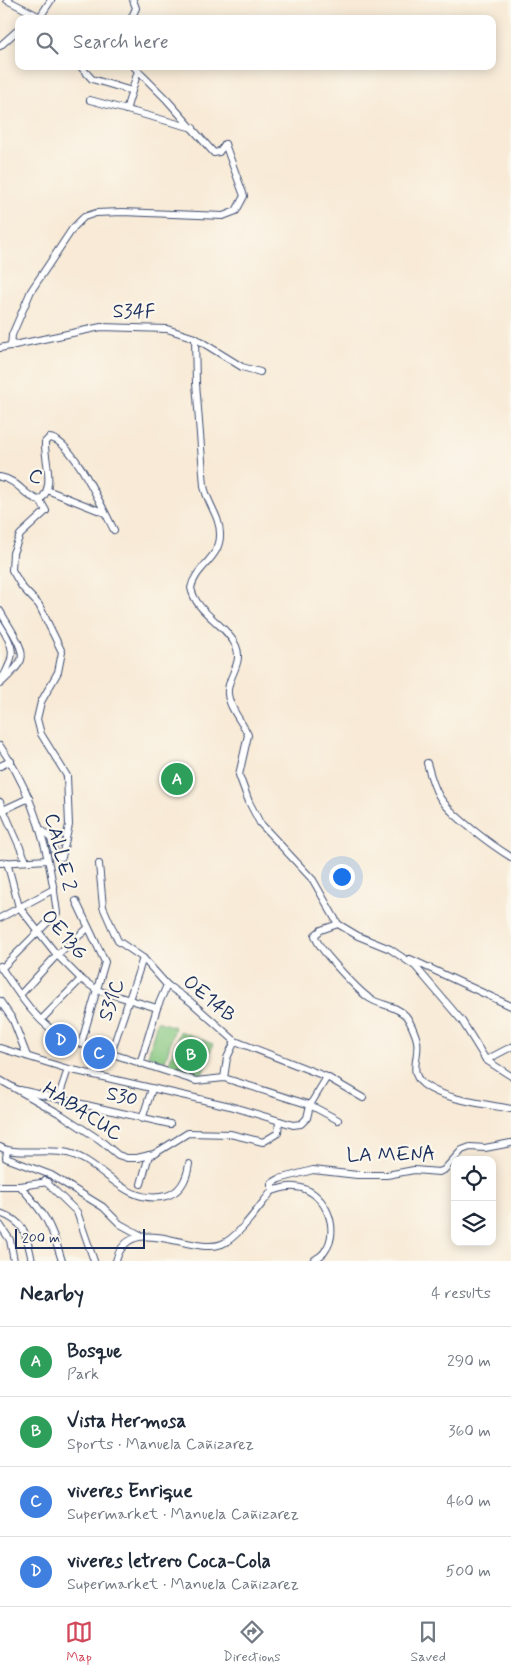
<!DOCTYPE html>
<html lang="en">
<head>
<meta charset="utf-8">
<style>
	:root { --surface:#fff; --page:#f6f6f7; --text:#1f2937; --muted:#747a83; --line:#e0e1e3; --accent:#d1495b }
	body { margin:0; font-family:Mynerve,sans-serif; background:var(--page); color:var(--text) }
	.controls { position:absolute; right:15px; bottom:15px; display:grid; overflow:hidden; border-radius:10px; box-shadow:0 2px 12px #0003 }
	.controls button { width:45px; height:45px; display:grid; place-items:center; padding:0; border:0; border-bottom:1px solid var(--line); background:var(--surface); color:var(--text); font:25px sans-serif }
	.scale { position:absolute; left:15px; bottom:12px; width:130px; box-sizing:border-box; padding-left:5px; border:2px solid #1b2f5e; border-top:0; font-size:14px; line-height:18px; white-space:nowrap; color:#1b2f5e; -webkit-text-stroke:4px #fbf7ec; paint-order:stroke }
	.you { position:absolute; left:341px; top:876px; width:18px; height:18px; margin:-12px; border:4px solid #fff; border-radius:50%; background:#1a73e8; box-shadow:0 0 0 8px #1a73e833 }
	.badge { display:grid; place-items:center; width:32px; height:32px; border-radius:50%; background:var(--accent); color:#fff; font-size:16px; font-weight:700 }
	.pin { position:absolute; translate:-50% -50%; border:2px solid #fff; box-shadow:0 1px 5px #0006 }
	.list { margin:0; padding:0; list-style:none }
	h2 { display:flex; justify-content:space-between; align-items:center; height:65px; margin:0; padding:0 20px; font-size:21px }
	h2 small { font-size:16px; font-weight:400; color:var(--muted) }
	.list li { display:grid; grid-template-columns:32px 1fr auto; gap:15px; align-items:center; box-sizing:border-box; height:70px; padding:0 20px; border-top:1px solid var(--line) }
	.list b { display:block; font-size:19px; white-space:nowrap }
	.list p { margin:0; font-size:16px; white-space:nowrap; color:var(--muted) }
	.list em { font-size:16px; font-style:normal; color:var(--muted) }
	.icon { flex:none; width:28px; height:28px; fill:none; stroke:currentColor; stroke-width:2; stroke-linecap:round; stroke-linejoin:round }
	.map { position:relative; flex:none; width:511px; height:1261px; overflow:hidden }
	.search { position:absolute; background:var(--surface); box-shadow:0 2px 12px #0003; left:15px; right:15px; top:15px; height:55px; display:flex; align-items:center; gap:12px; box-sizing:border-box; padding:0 18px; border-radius:10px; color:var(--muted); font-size:19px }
	.sheet { height:345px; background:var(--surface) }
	nav { display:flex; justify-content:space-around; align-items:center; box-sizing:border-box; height:70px; border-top:1px solid var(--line); background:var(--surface); font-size:14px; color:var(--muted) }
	nav a { display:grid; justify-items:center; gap:2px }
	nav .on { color:var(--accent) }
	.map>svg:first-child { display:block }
	.green { fill:#85c67f; stroke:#507a6e }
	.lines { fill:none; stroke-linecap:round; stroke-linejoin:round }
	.minor-casing { stroke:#3c4b70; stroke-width:8 }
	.minor { stroke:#fff; stroke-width:6 }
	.labels { text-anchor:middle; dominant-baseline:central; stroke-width:4.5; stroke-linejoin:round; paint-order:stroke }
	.street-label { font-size:20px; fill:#1b2f5e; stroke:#fbf7ec }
</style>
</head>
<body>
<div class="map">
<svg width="511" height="1261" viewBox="0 0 511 1261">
	<rect width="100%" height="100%" fill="#fbf7ec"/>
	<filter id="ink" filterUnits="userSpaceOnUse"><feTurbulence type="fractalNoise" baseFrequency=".02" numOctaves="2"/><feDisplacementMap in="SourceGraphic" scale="10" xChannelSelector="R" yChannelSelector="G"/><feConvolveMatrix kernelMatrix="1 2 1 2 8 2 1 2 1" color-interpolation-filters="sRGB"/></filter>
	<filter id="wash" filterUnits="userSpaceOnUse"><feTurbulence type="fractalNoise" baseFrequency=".0096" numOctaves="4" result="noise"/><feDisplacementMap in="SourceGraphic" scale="20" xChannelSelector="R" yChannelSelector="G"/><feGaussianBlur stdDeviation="1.12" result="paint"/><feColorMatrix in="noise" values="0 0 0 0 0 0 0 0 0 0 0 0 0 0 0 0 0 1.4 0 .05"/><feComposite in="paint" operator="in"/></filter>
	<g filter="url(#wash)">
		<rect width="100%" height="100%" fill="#f8ead6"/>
		<g class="green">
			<polygon points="157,1021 175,1027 165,1061 148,1056"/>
			<polygon points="180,1031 213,1044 201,1078 168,1066"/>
		</g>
	</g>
	<g filter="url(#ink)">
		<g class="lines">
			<defs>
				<g id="minor">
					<polyline points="7,0 44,19"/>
					<polyline points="40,17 51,0"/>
					<polyline points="131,19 136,8 133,0"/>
					<polyline points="0,46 19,29"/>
					<polyline points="80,66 92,79 132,91"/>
					<polyline points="133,66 167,100 214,153 219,152 225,144"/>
					<polyline points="90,100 193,128"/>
					<polyline points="126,110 138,71"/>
					<path d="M195,338L196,383L204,486C207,503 220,516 220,534C221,558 195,567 191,588C196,613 226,624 236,646C244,664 226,678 228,694C229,708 243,723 248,735L239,775L249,802L260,823L313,880L338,924L358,936L390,949L415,966L462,1021L486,1060"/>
					<polyline points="11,346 12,335 31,291 73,228 84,217 96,213 122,212 223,216 236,211 244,196 225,144"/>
					<polyline points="0,348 101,327 167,329 195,338 242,367 260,372"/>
					<path d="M0,477C19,480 25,498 40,500C56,487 44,459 45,442L49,438C73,439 103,510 114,530"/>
					<polyline points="47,490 105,513"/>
					<polyline points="40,500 46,511 20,535 13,553 12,570 22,587 39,605 62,652 58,672 41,702 37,719 41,734 67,776 69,825 62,857 56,857 51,839 42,830"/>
					<path d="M0,611C6,622 26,649 21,660C17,669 7,677 0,684"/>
					<path d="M0,625C15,648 16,655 2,679"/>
					<path d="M0,746C35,795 50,854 57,913L1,969"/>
					<path d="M427,763C430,774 433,786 439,796C449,814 493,846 511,857"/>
					<polyline points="0,766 11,761"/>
					<polyline points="0,802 26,861"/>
					<polyline points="1,811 29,798"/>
					<polyline points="7,862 19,907 57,955 81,979 97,990 157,1008"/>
					<polyline points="0,863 47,860"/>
					<polyline points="99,864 103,907 118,941 143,958 167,985 191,1002 235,1041 327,1077 363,1098"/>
					<polyline points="76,901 105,962 81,1044"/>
					<polyline points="0,918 54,889"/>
					<path d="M338,924L321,930L315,935C315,946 359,991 369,998C381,1006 396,1005 406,1016C410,1021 416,1035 417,1041C420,1056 408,1072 423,1084C444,1100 485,1104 511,1109"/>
					<polyline points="410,959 511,1006"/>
					<path d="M0,966C18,993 39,1027 69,1040L196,1081L224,1078L310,1105L338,1120"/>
					<polyline points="20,995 57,955 88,928"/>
					<polyline points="0,1001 13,1020 27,1056"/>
					<polyline points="41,1020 81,979"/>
					<polyline points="511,1047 486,1060 511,1076"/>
					<polyline points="0,1048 68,1069 230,1106 293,1125 301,1124 307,1118 310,1105 327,1077"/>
					<polyline points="111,1053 143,958"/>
					<polyline points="140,1064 157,1008 167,985"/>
					<polyline points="224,1078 227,1058 235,1041"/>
					<polyline points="0,1080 62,1115 100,1140 118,1155 127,1158 137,1158 154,1154 188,1133 230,1134 263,1142 278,1133 279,1121"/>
					<polyline points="20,1090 170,1124"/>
					<polyline points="58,1099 68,1069"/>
					<polyline points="142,1119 152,1089"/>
					<path d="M0,1147C15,1156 48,1148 68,1153C104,1162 123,1206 166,1196C181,1192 187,1178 189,1164"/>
					<polyline points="7,1151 6,1158 51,1175 103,1207 120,1224 142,1236"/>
					<polyline points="45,1181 77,1212 94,1261"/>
					<polyline points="141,1184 149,1155"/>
					<polyline points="0,1186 20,1186 48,1182"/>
					<path d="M20,1186C46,1215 51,1224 62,1261"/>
					<polyline points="272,1191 272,1183 279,1179 313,1170 357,1175 387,1175 414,1170 439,1172 444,1170 462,1150 470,1147 485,1148 511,1143"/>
					<path d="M272,1191C279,1189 287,1186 295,1187C323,1188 342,1228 325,1251C323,1255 317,1258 313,1261"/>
					<path d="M0,1213C27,1223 26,1235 32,1261"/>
					<polyline points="0,1225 10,1240 14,1261"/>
					<path d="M116,1261C129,1210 192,1256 222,1244C239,1237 260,1205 272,1191"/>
				</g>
			</defs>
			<use href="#minor" class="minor-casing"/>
			<use href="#minor" class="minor"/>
		</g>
	</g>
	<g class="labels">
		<g class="street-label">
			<text transform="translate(134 312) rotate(1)">S34F</text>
			<text transform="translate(36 477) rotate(36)">C</text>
			<text transform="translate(60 852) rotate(76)">CALLE 2</text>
			<text transform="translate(64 935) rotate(49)">OE13G</text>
			<text transform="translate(209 999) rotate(40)">OE14B</text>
			<text transform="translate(112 1000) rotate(-71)">S31C</text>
			<text transform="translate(122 1097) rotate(13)">S30</text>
			<text transform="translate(82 1112) rotate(33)">HABACUC</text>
			<text transform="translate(391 1155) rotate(-1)">LA MENA</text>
		</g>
	</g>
</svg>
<div class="controls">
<button><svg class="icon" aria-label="locate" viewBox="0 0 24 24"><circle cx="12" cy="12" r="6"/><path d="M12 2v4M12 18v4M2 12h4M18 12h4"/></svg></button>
<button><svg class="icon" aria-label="layers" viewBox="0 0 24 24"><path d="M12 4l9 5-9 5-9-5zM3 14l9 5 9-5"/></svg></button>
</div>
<div class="scale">200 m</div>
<div class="you"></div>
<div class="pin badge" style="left:177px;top:779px;background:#2e9e5b">A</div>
<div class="pin badge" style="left:191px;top:1055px;background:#2e9e5b">B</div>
<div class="pin badge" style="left:99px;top:1053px;background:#3f7fe0">C</div>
<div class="pin badge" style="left:61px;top:1040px;background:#3f7fe0">D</div>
<div class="search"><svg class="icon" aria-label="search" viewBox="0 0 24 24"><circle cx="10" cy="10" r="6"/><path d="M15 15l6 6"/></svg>Search here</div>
</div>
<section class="sheet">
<h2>Nearby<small>4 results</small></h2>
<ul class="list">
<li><span class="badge" style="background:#2e9e5b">A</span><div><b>Bosque</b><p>Park</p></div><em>290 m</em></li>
<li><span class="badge" style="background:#2e9e5b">B</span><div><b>Vista Hermosa</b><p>Sports · Manuela Cañizarez</p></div><em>360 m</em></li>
<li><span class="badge" style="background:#3f7fe0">C</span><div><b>viveres Enrique</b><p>Supermarket · Manuela Cañizarez</p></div><em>460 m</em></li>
<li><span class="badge" style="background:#3f7fe0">D</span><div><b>viveres letrero Coca-Cola</b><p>Supermarket · Manuela Cañizarez</p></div><em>500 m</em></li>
</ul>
</section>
<nav>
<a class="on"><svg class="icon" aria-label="map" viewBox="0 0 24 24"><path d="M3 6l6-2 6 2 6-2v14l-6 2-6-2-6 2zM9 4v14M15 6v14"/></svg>Map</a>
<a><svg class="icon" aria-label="directions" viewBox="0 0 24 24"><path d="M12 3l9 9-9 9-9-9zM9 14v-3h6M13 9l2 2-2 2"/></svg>Directions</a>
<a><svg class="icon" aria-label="saved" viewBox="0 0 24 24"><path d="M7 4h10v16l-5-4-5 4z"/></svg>Saved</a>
</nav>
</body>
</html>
